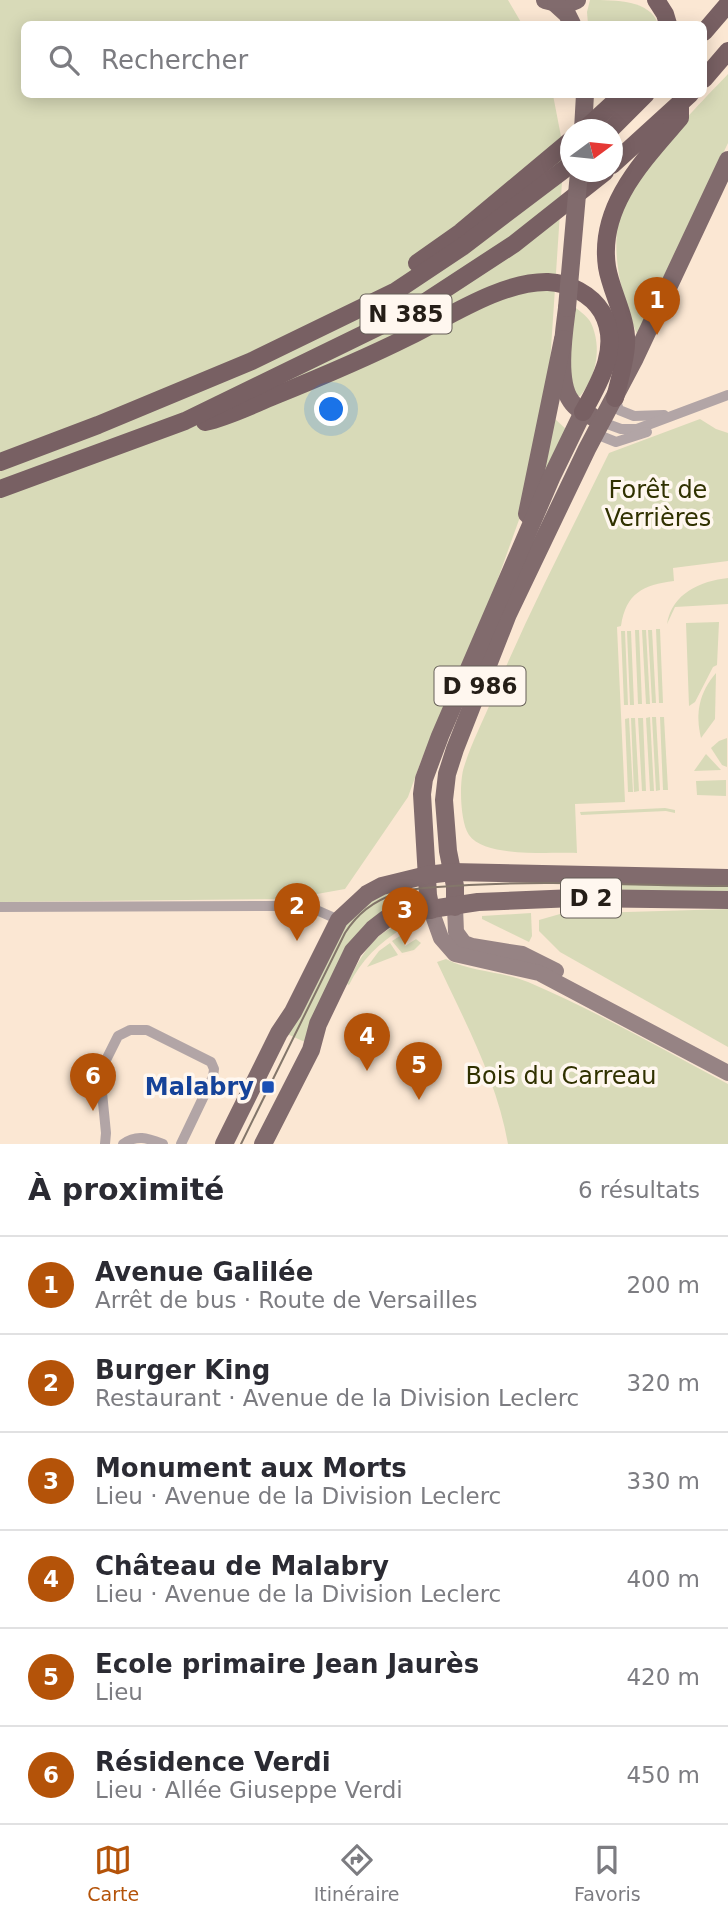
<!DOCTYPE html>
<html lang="fr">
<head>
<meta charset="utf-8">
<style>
	:root { --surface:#fff; --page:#f7f7f7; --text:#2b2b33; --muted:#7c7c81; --line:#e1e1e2; --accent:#b45309 }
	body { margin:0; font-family:"DejaVu Sans",sans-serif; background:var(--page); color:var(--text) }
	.compass { position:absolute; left:560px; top:119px; width:63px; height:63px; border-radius:50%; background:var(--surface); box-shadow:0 4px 18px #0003; rotate:75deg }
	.you { position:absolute; left:332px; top:410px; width:24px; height:24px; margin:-18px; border:5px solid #fff; border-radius:50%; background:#1a73e8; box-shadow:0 0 0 10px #1a73e833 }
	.badge { display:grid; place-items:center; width:46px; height:46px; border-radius:50%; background:var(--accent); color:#fff; font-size:23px; font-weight:700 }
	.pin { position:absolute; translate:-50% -58px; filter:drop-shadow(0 2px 4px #0008) }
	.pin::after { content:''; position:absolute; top:37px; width:24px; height:21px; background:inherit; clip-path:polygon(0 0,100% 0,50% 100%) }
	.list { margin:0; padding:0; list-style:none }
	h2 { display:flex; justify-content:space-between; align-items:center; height:91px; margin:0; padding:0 28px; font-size:30px }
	h2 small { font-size:23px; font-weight:400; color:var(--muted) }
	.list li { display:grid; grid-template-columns:46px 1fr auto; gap:21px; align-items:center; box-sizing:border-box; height:98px; padding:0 28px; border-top:2px solid var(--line) }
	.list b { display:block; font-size:26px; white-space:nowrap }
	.list p { margin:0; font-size:23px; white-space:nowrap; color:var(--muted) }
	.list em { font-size:23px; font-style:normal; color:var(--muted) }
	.icon { flex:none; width:38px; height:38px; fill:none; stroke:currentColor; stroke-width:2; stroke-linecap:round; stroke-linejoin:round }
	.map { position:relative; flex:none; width:728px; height:1144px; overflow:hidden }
	.search { position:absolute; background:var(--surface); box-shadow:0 4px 18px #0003; left:21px; right:21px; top:21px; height:77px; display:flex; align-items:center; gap:18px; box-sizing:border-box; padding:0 24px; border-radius:10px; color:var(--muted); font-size:26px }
	.sheet { height:679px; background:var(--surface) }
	nav { display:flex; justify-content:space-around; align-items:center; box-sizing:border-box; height:98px; border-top:2px solid var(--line); background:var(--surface); font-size:19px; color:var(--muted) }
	nav a { display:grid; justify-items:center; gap:4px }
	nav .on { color:var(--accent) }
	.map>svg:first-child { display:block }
	.green { fill:#d8dab8 }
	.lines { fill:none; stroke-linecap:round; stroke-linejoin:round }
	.minor { stroke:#b2a5a6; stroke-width:10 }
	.secondary { stroke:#968384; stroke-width:16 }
	.primary { stroke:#816b6d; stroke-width:18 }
	.trunk { stroke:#786063; stroke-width:18 }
	.tram { stroke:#83766a; stroke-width:2 }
	.primary-bridge { stroke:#816b6d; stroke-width:18 }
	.transit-dot { fill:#1a4fb4; stroke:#fff7ef; stroke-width:2.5 }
	.labels { text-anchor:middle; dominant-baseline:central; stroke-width:7; stroke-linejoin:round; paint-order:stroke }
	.shield { fill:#fff7ef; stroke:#665f58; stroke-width:2 }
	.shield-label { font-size:23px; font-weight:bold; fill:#251e17 }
	.park-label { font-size:24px; fill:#303100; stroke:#fff7ef }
	.transit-label { font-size:24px; font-weight:bold; fill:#164399; stroke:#fff7ef; text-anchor:end }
</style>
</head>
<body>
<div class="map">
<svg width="728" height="1144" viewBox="0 0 728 1144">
	<rect width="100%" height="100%" fill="#fbe7d3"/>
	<g class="green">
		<polygon points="0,0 508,0 522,24 24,24 24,94 553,95 564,152 548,394 520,517 482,623 421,761 408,797 345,889 289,899 0,902"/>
		<path d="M590,0C616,0 650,0 658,24H588L587,12Z"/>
		<path d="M728,74V143L637,334C623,301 612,260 618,224C626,177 695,109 728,74Z"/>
		<path d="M576,308C581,312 588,317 591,323C602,347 597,376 580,396L574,395L569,377L572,314Z"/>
		<polygon points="555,419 568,431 531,519 550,421"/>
		<path d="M700,419L716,429L728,433V561L673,568L674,581C643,585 626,593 621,626L617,627L625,802L575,804L577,853C551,852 485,858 469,835C460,822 459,782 464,767C471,744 483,721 492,699C527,615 569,535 609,453Z"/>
		<path d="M728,578V604L675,607L667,624C672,593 701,581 728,578Z"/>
		<polygon points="719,622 717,665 713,667 695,702 689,706 686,623"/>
		<polygon points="656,629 660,629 663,703 659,703"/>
		<polygon points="635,630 639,630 642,704 638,704"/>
		<polygon points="642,630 646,630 650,704 646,704"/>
		<polygon points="648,630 652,630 656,703 652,703"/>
		<polygon points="621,631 625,631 628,705 624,705"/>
		<polygon points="627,631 631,631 634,705 630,705"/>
		<path d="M716,673L715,719L701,738C695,713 699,693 716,673Z"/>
		<polygon points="650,717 654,791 650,791 646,718"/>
		<polygon points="652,717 656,717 660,790 656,791"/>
		<polygon points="660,717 664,717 668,790 663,790"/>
		<polygon points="629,718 633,792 628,792 625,719"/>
		<polygon points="631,718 635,718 639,791 634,792"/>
		<polygon points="638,718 643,718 646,791 642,791"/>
		<polygon points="727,738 727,767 722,765 711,748 719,741"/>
		<polygon points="706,754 721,770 694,771"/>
		<polygon points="726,780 726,796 697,795 696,781"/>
		<polygon points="665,808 675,810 675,813 666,811 581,815 580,812"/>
		<polygon points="580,880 728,884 728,896 579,895"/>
		<polygon points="399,887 400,905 377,915 364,926 353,941 307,1043 285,1033 334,939 354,910"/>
		<polygon points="728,909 728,1047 560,952 539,931 539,920 560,914"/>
		<polygon points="531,913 532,936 529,942 482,919 482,916"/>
		<path d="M402,924L403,928C379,943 361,960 349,985L347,984C360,958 373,932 402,924Z"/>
		<polygon points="403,934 405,946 416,939 421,943 414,950 402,953 392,941"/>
		<polygon points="390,943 398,955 367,967 379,951"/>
		<path d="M446,959C471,972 501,971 528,982C596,1011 662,1049 728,1084V1144H508C497,1080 464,1020 437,962Z"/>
	</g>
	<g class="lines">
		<g class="minor">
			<polyline points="615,398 619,410 634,416 664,415"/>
			<polyline points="602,422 621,429 637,429 728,395"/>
			<polyline points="596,434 616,442 647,432"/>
			<polyline points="0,907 281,906 312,908 339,920"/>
			<polyline points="105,1144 106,1133 100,1072 118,1036 130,1030 147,1030 211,1062 214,1069 213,1077 181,1144"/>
			<path d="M123,1144C137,1134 147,1138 163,1144"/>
		</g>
		<g class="secondary">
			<polyline points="455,907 456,932 464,943 472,946 522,954 556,971"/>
			<polyline points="431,910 441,938 455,954 539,973 728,1073"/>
		</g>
		<g class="primary">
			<polyline points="545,0 565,5 577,0"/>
			<polyline points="556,4 567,14 572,24"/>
			<polyline points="583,130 585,94"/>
			<path d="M567,308C564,332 556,381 571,401C576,409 585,413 593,417"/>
			<polyline points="527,514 563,339"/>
			<polyline points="455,907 455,886 448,851 444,800 447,774 455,749 508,614 587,449 635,358 728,160"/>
			<polyline points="431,910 428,895 422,794 424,779 440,736 552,476 583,412"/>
			<polyline points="224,1144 279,1033 293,1012 339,920 367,894 382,886 427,875 452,872 728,878"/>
			<polyline points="263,1144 311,1050 318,1024 353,951 373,929 386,919 405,913 478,902 575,898 728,900"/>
		</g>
		<g class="trunk">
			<polyline points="656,0 665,14 668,24"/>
			<polyline points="704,32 728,4"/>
			<polyline points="704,79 728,51"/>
			<polyline points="584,130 623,94"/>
			<polyline points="610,130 646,94"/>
			<polyline points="612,165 690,94"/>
			<polyline points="417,263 461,232 570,141"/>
			<path d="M615,398C619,381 625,362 626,345C628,319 611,292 607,267C598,206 644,160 680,118V105"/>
			<path d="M205,422C228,417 252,405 274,396C321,377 366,358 410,336C450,316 503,281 548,282C569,283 591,294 602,312C621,346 600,382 583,412"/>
			<polyline points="0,462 98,425 252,361 396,291 462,247 570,165"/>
			<polyline points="0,489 185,421 413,310 514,244 605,172"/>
		</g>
		<path class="tram" d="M241,1144L345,933C357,914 373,901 395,894C418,886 445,887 469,885C555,880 642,886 728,886"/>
		<polyline class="primary-bridge" points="567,308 579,172"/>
	</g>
	<rect class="transit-dot" x="261" y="1080" width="14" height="14" rx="3.5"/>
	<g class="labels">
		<g class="shield">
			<rect x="360.5" y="294.5" width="91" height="39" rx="5"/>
			<rect x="434.5" y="666.5" width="91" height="39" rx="5"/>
			<rect x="561" y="878.5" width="60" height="39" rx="5"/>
		</g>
		<g class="shield-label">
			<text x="406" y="314">N 385</text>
			<text x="480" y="686">D 986</text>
			<text x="591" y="898">D 2</text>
		</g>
		<g class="park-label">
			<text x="658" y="490">Forêt de<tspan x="658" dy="28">Verrières</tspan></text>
			<text x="561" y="1076">Bois du Carreau</text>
		</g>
		<g class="transit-label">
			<text x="254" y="1087">Malabry</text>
		</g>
	</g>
</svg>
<svg class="compass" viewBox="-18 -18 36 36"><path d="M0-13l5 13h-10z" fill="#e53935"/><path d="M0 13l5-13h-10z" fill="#7c7c81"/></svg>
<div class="you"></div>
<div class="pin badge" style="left:657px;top:335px">1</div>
<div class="pin badge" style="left:297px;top:941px">2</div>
<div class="pin badge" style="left:405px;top:945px">3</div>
<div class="pin badge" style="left:367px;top:1071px">4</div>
<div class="pin badge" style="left:419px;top:1100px">5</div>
<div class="pin badge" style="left:93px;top:1111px">6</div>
<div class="search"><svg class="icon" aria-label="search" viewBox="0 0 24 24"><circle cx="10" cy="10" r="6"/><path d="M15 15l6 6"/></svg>Rechercher</div>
</div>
<section class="sheet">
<h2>À proximité<small>6 résultats</small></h2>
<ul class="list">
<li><span class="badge">1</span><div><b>Avenue Galilée</b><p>Arrêt de bus · Route de Versailles</p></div><em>200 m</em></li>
<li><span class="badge">2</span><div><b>Burger King</b><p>Restaurant · Avenue de la Division Leclerc</p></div><em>320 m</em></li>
<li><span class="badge">3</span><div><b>Monument aux Morts</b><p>Lieu · Avenue de la Division Leclerc</p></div><em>330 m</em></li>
<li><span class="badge">4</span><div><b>Château de Malabry</b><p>Lieu · Avenue de la Division Leclerc</p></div><em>400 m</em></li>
<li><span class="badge">5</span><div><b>Ecole primaire Jean Jaurès</b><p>Lieu</p></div><em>420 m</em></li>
<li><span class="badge">6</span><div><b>Résidence Verdi</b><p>Lieu · Allée Giuseppe Verdi</p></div><em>450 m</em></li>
</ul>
</section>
<nav>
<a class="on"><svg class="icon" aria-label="map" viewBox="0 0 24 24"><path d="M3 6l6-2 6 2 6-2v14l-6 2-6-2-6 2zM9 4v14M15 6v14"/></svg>Carte</a>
<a><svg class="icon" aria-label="directions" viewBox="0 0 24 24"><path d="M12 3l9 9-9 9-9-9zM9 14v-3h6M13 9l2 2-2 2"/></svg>Itinéraire</a>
<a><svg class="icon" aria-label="saved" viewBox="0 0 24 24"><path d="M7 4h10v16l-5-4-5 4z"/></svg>Favoris</a>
</nav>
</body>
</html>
